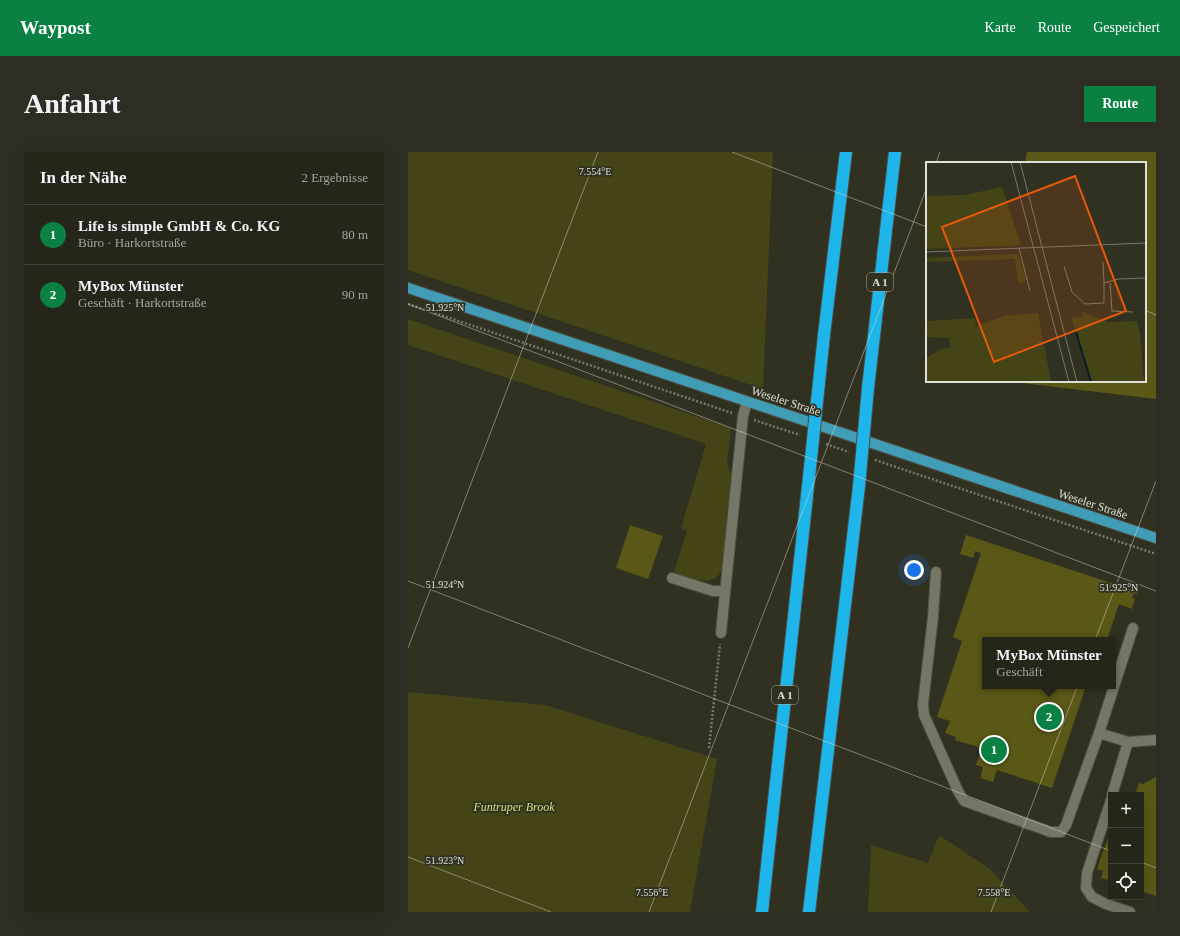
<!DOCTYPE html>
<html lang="de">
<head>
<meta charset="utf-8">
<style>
	:root { --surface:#25251a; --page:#2d2d23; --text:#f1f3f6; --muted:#a3a5a2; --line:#424239; --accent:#0b8043 }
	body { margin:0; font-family:Georgia,serif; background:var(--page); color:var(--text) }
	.controls { position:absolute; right:12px; bottom:12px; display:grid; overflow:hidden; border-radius:0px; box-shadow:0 4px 16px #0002 }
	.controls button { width:36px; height:36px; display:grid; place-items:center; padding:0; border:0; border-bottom:1px solid var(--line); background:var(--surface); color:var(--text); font:20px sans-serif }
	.you { position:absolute; left:506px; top:418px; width:14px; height:14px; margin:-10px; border:3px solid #fff; border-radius:50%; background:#1a73e8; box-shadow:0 0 0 6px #1a73e833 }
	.badge { display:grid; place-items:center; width:26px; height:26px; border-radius:50%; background:var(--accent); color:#fff; font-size:13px; font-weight:700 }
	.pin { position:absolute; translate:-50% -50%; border:2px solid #fff; box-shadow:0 1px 4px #0006 }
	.popup { position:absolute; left:574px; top:485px; width:134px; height:52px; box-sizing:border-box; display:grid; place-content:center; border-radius:0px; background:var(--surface); filter:drop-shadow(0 1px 3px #0005); font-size:13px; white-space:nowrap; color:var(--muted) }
	.popup b { font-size:15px; color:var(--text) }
	.popup::after { content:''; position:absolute; left:50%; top:100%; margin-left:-8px; border:8px solid transparent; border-top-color:var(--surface) }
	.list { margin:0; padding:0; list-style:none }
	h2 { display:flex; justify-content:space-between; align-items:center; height:52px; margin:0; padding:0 16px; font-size:17px }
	h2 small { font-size:13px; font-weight:400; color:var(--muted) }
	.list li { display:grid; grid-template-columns:26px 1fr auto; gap:12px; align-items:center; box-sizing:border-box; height:60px; padding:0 16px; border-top:1px solid var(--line) }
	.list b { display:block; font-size:15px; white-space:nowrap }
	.list p { margin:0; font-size:13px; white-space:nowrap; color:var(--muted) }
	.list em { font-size:13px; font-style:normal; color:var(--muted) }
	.icon { flex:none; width:22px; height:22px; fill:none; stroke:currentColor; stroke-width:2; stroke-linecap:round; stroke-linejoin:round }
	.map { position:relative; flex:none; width:748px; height:760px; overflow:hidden; border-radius:0px }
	header { display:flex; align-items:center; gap:24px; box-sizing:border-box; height:56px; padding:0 20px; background:var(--accent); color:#fff }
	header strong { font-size:19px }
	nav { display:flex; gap:22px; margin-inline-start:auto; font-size:14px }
	.intro { display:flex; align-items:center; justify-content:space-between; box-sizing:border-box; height:96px; padding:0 24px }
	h1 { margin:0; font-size:28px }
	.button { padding:10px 18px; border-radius:0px; background:var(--accent); color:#fff; font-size:14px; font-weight:700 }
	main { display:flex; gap:24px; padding:0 24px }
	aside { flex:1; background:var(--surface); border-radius:0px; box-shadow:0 4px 16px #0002 }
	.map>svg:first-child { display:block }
	.green { fill:#454417 }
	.building { fill:#5a5816 }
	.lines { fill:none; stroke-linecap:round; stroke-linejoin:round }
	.minor-casing { stroke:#4d4d40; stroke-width:12 }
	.major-casing { stroke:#4d4d40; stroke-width:12 }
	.highway-casing { stroke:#4d4d40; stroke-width:14 }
	.path { stroke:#79796d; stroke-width:2.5; stroke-dasharray:2 2; stroke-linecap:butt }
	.minor { stroke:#757665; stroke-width:10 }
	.major { stroke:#419cb5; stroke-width:10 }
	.highway { stroke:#1eb6ea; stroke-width:12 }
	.highway-bridge-casing { stroke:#4d4d40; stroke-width:14; stroke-linecap:butt }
	.highway-bridge { stroke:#1eb6ea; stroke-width:12 }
	.ticks { fill:none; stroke:#e0e0d7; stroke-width:1; stroke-opacity:0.45 }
	.labels { text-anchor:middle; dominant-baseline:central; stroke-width:3.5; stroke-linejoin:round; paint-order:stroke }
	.shield { fill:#313122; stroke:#acaca1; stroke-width:1 }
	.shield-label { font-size:11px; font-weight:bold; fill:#e0e0d7 }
	.street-label { font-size:12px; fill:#e0e0d7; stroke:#313122 }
	.park-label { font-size:12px; font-style:italic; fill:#dfde81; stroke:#313122 }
	.inset-river { fill:none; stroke:#071e27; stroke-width:2 }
	.inset-road { fill:none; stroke:#77776a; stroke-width:1 }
	.view { fill:#e8590c; fill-opacity:0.15; stroke:#e8590c; stroke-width:2 }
	.inset-edge { fill:none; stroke:#e0e0d7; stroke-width:2 }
	.ticks-label { font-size:10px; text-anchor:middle; fill:#e0e0d7; stroke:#313122; stroke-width:3.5; stroke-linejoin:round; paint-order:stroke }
</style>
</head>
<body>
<header>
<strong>Waypost</strong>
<nav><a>Karte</a><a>Route</a><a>Gespeichert</a></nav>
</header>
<div class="intro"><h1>Anfahrt</h1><a class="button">Route</a></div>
<main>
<aside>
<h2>In der Nähe<small>2 Ergebnisse</small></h2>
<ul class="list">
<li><span class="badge">1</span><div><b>Life is simple GmbH &amp; Co. KG</b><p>Büro · Harkortstraße</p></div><em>80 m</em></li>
<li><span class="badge">2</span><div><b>MyBox Münster</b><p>Geschäft · Harkortstraße</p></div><em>90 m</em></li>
</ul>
</aside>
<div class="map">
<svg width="748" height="760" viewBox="0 0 748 760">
	<rect width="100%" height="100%" fill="#313122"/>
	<g class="green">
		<polygon points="0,0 365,0 355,237 0,118"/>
		<path d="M0,167L323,276L319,312L325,326L316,413C308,439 283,426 266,420L279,379L273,376L298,292L0,193Z"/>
		<polygon points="2,540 137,553 309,607 282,760 0,760 0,541"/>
		<polygon points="531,683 582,717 622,760 460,760 463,693 520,711"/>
	</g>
	<g class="building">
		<polygon points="619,0 748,0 748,247 606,230 737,229 737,11 617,11"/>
		<polygon points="222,373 255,384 240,427 208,416"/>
		<polygon points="558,383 730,440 729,442 726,441 724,446 727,447 724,457 711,452 699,488 577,488 577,534 678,534 644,636 589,618 585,630 572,626 575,615 568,613 574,596 547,588 548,585 537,581 542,569 529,565 554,489 545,485 573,401 567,399 565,406 552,402"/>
		<polygon points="748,625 748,744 733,739 733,643 727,643 731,631 735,632"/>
		<polygon points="703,677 703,729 693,726 695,719 689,717"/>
	</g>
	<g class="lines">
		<defs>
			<g id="minor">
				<polyline points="528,420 525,465 515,552 516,563 550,639 556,649 643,680 653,680 658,673 691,581 720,590 748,588"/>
				<polyline points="264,426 305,439 317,439"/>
				<polyline points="313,481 335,264 339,250"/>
				<polyline points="691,581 725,476"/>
				<polyline points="704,643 720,590"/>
				<polyline points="703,648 679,721 678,736 684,745 698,752 722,760"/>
			</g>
			<polyline id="major" points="0,136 748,386"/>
			<g id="highway">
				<polyline points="416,183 438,0"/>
				<polyline points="460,236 487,0"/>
				<polyline points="354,760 401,325"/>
				<polyline points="401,760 451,334"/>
			</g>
		</defs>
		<use href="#minor" class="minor-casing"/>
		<use href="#major" class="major-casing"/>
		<use href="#highway" class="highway-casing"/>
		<g class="path">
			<polyline points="0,152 324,261"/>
			<polyline points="346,268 392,283"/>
			<polyline points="418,292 441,300"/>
			<polyline points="467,308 748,402"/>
			<polyline points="301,596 312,492"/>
		</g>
		<use href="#minor" class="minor"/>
		<use href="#major" class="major"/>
		<use href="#highway" class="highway"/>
		<defs>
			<g id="highway-bridge">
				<polyline points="401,325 416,183"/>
				<polyline points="451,334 460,236"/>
			</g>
		</defs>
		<use href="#highway-bridge" class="highway-bridge-casing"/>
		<use href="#highway-bridge" class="highway-bridge"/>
	</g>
	<path class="ticks" d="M324,0L519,75M528,11L532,0M0,152L748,439M737,158L748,163M0,429L703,699M0,496L190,0M0,705L143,760M733,710L748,716M241,760L519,35M583,760L748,329"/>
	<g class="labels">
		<g class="shield">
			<rect x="459" y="121" width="26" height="18" rx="3"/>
			<rect x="364" y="534" width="26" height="18" rx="3"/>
		</g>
		<g class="shield-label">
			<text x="472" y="130">A 1</text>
			<text x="377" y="543">A 1</text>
		</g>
		<g class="street-label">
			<text transform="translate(378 249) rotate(18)">Weseler Straße</text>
			<text transform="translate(685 352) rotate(18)">Weseler Straße</text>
		</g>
		<g class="park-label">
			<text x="106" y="655">Funtruper Brook</text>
		</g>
	</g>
	<g transform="translate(518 10)">
		<rect width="220" height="220" fill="#313122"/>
		<path d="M76,25L95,83L0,87V34L39,33ZM92,92L100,117L99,120L92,121L89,97L0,100V96ZM157,150L183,160L211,159L214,171L218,220H166L145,156L156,155ZM112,151L125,220H0V196L15,187L24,186L23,176L0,175V159L49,156L50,164L78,154Z" fill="#454417"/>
		<path class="inset-river" d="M150,170L165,220"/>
		<path class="inset-road" d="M85,0L143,220M94,0L151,220M93,86L104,129M0,90L220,81M177,100L178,121M138,104L146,130L159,142L178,141V121L192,117L220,116M184,121L186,149L207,150"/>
		<path class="view" d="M149,14L200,149L68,200L16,65Z"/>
		<rect width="220" height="220" class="inset-edge"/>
	</g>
	<g class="ticks-label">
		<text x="187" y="23">7.554°E</text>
		<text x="37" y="159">51.925°N</text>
		<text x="37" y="436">51.924°N</text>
		<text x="711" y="439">51.925°N</text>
		<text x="37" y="712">51.923°N</text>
		<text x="244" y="744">7.556°E</text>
		<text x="586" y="744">7.558°E</text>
	</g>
</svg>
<div class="controls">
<button>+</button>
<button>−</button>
<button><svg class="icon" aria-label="locate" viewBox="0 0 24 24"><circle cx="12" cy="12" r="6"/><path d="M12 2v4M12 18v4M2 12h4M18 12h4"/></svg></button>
</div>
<div class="you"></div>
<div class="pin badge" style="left:586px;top:598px">1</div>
<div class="pin badge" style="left:641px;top:565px">2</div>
<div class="popup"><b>MyBox Münster</b>Geschäft</div>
</div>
</main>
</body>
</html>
